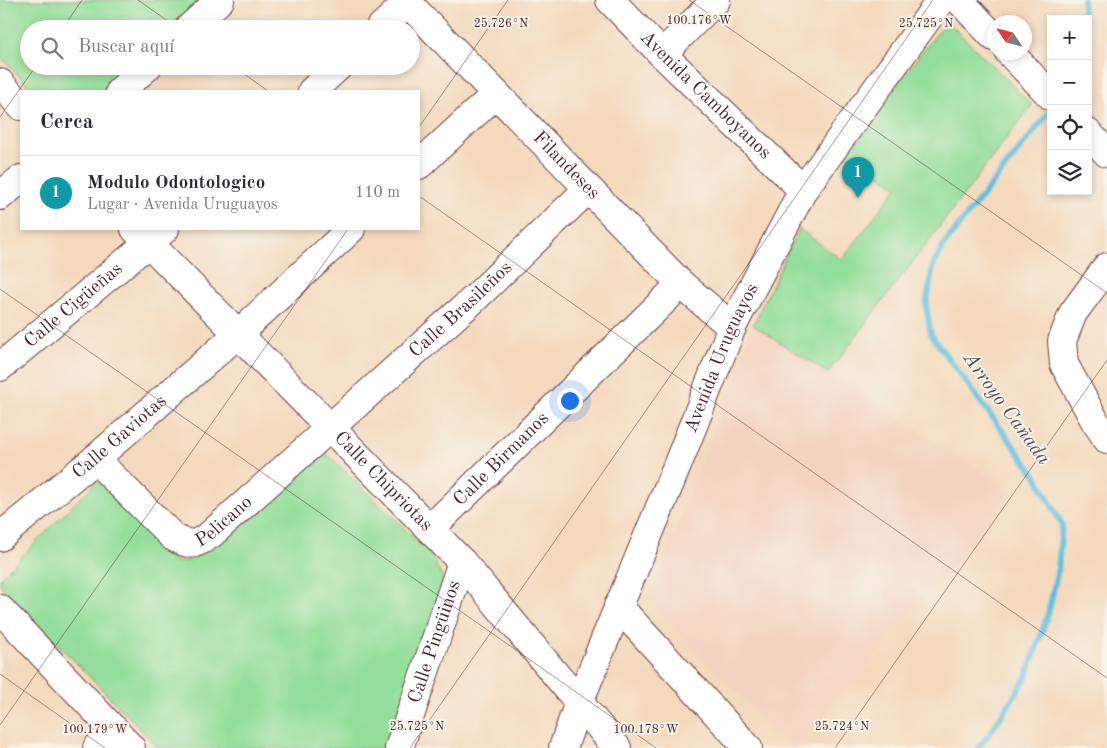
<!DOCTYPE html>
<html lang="es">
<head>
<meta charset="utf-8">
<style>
	:root { --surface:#fff; --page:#f2f2f3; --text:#2b2b33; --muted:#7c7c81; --line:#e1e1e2; --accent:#c8321e }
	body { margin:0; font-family:"Old Standard TT",serif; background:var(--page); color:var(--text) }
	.controls { position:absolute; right:15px; top:15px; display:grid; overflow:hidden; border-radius:0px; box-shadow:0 2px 8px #0003 }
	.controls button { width:45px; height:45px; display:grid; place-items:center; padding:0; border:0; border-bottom:1px solid var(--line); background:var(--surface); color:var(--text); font:25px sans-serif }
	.compass { position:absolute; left:987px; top:15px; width:45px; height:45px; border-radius:50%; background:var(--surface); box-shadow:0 2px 8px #0003; rotate:305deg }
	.you { position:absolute; left:569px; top:400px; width:18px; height:18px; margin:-12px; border:4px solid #fff; border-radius:50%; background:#1a73e8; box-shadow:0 0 0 8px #1a73e833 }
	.badge { display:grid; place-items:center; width:32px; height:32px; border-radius:50%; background:var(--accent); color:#fff; font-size:16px; font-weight:700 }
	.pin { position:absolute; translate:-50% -41px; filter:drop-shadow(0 1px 2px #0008) }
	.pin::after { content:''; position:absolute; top:26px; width:18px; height:15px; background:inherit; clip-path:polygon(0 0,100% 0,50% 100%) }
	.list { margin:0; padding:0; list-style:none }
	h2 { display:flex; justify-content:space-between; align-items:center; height:65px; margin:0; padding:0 20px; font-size:21px }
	h2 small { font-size:16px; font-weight:400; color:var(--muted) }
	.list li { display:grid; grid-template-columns:32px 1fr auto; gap:15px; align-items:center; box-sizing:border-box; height:75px; padding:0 20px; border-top:1px solid var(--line) }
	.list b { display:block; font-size:19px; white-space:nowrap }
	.list p { margin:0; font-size:16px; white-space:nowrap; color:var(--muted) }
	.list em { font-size:16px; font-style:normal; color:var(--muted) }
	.icon { flex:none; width:28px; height:28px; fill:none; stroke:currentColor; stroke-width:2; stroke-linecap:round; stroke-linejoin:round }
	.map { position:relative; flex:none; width:1107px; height:748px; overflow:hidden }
	.search { position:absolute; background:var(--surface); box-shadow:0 2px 8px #0003; left:20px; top:20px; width:400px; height:55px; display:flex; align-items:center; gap:12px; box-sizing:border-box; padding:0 18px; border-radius:28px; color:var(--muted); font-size:19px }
	.panel { position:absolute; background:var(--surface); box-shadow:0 2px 8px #0003; left:20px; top:90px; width:400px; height:140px; border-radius:0px }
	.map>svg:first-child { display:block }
	.built { fill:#f4d3c0 }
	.green { fill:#93de9a; stroke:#6e7e62 }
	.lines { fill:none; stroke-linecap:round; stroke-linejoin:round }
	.stream { stroke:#61c0df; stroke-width:6 }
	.minor-casing { stroke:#643b41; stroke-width:30 }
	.minor { stroke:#fff; stroke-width:28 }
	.ticks { fill:none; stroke:#4a1f2b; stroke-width:1; stroke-opacity:0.45 }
	.labels { text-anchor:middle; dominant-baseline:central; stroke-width:4; stroke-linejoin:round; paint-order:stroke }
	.street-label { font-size:19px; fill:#4a1f2b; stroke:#f7f3e8 }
	.water-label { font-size:20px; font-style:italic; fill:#514f61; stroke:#f7f3e8 }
	.ticks-label { font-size:12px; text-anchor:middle; fill:#4a1f2b; stroke:#f7f3e8; stroke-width:4; stroke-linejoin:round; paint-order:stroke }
</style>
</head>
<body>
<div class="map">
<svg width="1107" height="748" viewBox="0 0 1107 748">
	<rect width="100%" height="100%" fill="#f7f3e8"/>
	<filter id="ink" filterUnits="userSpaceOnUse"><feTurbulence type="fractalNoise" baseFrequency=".02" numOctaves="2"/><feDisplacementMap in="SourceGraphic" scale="10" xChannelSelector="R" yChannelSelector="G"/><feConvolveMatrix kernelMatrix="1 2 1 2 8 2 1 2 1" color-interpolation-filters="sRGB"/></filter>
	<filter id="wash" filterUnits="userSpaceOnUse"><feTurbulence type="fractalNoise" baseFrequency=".0096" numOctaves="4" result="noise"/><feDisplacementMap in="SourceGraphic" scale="20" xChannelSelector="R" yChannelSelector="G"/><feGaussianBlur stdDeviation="1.12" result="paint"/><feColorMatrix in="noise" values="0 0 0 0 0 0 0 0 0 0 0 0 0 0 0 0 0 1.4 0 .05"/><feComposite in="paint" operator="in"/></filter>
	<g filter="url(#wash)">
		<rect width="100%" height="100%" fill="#f4d9bc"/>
		<polygon class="built" points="753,325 1014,493 797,748 790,748 649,602"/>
		<g class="green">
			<polygon points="0,0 207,0 177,29 29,29 29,66 138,66 112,91 33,91 0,56"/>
			<polygon points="947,21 1032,105 828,373 753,325 799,229 842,260 897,187 857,159 841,154"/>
			<polygon points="316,455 329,456 430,553 443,579 391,748 159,748 0,585 0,578 98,480 160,549 176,562 188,561 201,554"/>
		</g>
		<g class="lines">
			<g class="stream">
				<polyline points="1083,0 1083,19"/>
				<polyline points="978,748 990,733 1026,678 1048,614 1058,569 1062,525 1036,476 931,335 926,305 933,266 945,243 1051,110"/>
			</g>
		</g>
	</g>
	<g filter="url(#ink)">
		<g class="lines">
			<defs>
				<g id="minor">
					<path id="s1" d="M405,0L681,284L732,327"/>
					<path id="s2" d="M610,0L662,54L803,190"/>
					<polyline points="959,0 994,37"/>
					<polyline points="188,29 220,0"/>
					<polyline points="379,29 407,3"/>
					<polyline points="1009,52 1051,96"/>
					<polyline points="662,54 716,0"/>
					<polyline points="0,83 21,106"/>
					<polyline points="120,91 148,66"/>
					<polyline points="312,91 339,66"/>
					<polyline points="1088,133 1107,153"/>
					<polyline points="419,165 496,94"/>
					<polyline points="0,196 21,179"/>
					<path id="s3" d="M135,229L462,562L617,748"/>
					<polyline points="1107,267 1073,313 1062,341 1064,364 1095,421 1107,439"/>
					<path id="s4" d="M0,367L165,229"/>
					<path id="s5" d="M95,459L173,537C190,546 194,546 210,535L474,299L588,189"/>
					<path id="s6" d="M430,529L681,284"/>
					<path id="s7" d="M0,537L95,459L238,334L351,229"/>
					<polyline points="618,606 748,748"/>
					<polyline points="0,609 131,748"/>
					<polyline points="97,748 115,730"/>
					<path id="s8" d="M399,748L462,562"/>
					<path id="s9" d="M563,748L579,702L677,466L732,327L803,190L941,0"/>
				</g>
			</defs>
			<use href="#minor" class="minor-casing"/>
			<use href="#minor" class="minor"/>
		</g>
	</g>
	<path class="ticks" d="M138,0L179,29M689,0L1107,293M62,29L82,0M233,66L268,91M0,117L36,66M419,127L508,0M419,196L1107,678M0,289L656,748M0,674L105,748M0,725L348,229M410,748L933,0M835,748L1107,360"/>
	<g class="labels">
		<g class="street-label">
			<text stroke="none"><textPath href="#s2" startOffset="135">Avenida Camboyanos</textPath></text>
			<text stroke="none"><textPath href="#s1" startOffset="231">Filandeses</textPath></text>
			<text stroke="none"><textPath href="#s4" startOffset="96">Calle Cigüeñas</textPath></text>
			<text stroke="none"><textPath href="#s5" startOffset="488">Calle Brasileños</textPath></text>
			<text stroke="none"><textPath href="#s9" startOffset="421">Avenida Uruguayos</textPath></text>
			<text stroke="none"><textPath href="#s7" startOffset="156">Calle Gaviotas</textPath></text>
			<text stroke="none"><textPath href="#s6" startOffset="100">Calle Birmanos</textPath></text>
			<text stroke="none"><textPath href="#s3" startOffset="354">Calle Chipriotas</textPath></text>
			<text stroke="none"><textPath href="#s5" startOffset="170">Pelicano</textPath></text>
			<text stroke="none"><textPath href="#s8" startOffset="112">Calle Pingüinos</textPath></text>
		</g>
		<g class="water-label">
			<text transform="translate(1006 409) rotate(54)">Arroyo Cañada</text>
		</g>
	</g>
	<g class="ticks-label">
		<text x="699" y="24">100.176°W</text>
		<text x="501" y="27">25.726°N</text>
		<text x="926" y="27">25.725°N</text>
		<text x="417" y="730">25.725°N</text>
		<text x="842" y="730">25.724°N</text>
		<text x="95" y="733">100.179°W</text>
		<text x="646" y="733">100.178°W</text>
	</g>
</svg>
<div class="controls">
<button>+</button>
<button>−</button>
<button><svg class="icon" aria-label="locate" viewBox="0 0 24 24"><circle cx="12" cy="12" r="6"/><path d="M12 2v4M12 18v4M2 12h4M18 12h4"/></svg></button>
<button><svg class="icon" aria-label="layers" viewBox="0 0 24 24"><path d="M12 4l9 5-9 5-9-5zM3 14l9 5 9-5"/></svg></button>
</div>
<svg class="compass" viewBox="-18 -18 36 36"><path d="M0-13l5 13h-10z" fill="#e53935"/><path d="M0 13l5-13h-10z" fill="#7c7c81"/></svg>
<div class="you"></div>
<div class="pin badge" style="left:858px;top:198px;background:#0f9aa8">1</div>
<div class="search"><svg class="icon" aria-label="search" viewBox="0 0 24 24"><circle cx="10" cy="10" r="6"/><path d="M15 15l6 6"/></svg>Buscar aquí</div>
<section class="panel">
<h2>Cerca<small></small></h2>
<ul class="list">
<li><span class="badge" style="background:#0f9aa8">1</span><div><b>Modulo Odontologico</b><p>Lugar · Avenida Uruguayos</p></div><em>110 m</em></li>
</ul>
</section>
</div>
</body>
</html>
